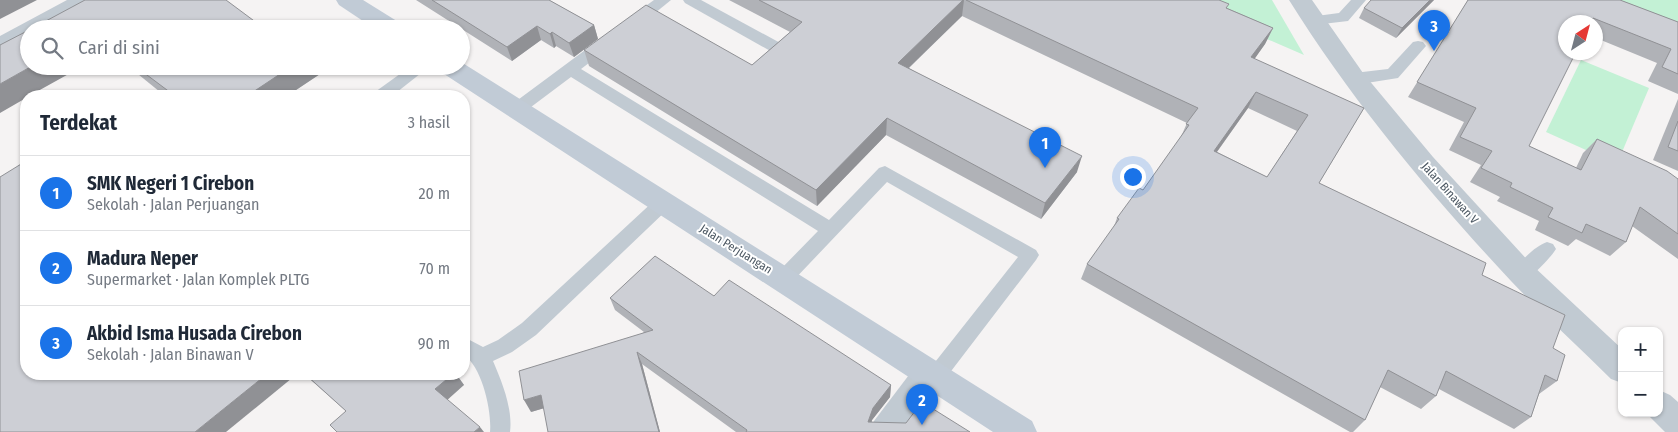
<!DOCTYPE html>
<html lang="id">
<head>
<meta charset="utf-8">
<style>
	:root { --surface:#fff; --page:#f2f2f3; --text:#1f2937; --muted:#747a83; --line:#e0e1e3; --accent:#1a73e8 }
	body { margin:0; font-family:"Fira Sans Condensed",sans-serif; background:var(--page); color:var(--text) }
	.controls { position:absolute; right:15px; bottom:15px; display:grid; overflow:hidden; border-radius:10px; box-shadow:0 1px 4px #0004 }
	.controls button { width:45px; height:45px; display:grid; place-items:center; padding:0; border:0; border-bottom:1px solid var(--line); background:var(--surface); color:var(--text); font:25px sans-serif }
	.compass { position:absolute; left:1558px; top:15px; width:45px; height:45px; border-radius:50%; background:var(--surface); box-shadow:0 1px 4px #0004; rotate:36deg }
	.you { position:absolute; left:1132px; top:176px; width:18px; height:18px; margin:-12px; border:4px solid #fff; border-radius:50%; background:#1a73e8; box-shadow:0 0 0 8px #1a73e833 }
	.badge { display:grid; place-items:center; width:32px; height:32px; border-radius:50%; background:var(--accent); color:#fff; font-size:16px; font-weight:700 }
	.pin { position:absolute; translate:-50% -41px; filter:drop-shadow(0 1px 2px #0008) }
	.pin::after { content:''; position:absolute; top:26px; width:18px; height:15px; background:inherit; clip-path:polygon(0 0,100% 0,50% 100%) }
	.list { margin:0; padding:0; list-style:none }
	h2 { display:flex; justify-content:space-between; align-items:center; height:65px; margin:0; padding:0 20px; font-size:21px }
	h2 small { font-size:16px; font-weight:400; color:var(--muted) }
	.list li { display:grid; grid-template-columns:32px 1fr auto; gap:15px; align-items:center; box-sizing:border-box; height:75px; padding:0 20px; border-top:1px solid var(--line) }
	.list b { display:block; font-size:19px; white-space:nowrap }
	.list p { margin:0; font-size:16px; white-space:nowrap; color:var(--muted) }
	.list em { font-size:16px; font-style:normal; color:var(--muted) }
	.icon { flex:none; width:28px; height:28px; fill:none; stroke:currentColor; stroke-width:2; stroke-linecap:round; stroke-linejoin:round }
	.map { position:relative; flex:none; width:1678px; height:432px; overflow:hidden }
	.search { position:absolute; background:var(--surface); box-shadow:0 1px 4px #0004; left:20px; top:20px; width:450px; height:55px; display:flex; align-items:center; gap:12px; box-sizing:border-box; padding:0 18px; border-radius:28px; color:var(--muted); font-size:19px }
	.panel { position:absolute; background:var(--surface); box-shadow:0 1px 4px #0004; left:20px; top:90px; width:450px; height:290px; border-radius:20px }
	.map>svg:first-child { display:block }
	.green { fill:#c3f1d5 }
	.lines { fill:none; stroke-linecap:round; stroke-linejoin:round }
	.lane { fill:#c1cad2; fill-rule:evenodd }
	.street { fill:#c1cad2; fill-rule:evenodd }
	.secondary { fill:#c1cbd6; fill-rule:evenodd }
	.wall { fill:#b0b2b7; fill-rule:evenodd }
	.shaded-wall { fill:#909195 }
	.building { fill:#cdcfd5; stroke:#909195; fill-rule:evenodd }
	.labels { text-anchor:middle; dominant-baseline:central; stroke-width:4; stroke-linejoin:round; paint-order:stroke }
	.street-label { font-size:12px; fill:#4a5661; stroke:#fff }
</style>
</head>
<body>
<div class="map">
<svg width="1678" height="432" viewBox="0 0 1678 432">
	<rect width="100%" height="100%" fill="#f5f3f3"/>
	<g class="green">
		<polygon points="1210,0 1272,0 1304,55 1246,30"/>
		<polygon points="1608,0 1678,0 1678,39"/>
		<polygon points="1581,60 1649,88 1617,164 1546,132"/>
	</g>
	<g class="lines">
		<g class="lane">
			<polygon points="67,0 85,0 83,3 36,29 29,29 29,33 0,47 0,36"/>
			<polygon points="654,0 671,0 639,26 629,26 627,22 629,18"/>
			<polygon points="683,0 701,0 784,45 787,49 784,53 779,54 774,53 685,3"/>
			<polygon points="1351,0 1366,0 1348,21 1314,25 1309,23 1307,20 1309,17 1339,13"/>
			<polygon points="605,38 610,39 613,43 610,47 581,69 829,220 879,168 885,166 1036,250 1039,255 1036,260 942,383 935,386 928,383 925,377 928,371 1018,257 887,182 790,284 783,287 776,284 774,279 776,274 818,231 571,77 523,113 517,115 511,113 509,109 511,105 600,39"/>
			<polygon points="1418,41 1423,42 1426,46 1398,78 1354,85 1348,83 1346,79 1348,75 1354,73 1388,69 1413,42"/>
			<polygon points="411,66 430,66 392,96 373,96 375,92"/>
			<path d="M663,196L669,198L672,203L669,208L536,335L512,352L493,361C502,382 513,409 510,432H490C492,411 482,367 464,355V337L483,347L498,340L522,323L657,198Z"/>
			<path d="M1547,242L1553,244L1556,249C1552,256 1531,279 1523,280C1521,281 1518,279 1516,278L1513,273C1519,262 1535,246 1547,242Z"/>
		</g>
		<g class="street">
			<path d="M1289,0H1312L1363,73L1433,157L1532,265L1622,349V383L1611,379C1578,346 1543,315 1511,281C1430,194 1352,101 1289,0Z"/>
			<polygon points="929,359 940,363 944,373 940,383 904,432 869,432 874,421 918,363"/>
			<polygon points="1659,390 1670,395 1678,402 1678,432 1665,432 1648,415 1647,413 1659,413"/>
		</g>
		<g class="secondary">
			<polygon points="336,0 363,0 400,23 404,29 375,29 339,5"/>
			<polygon points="461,62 1032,421 1037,432 993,432 441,72 438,66 461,66"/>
		</g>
	</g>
	<g class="wall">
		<polygon points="416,0 549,0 594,25 598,39 574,57 556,46 554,48 541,40 512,61"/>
		<path d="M729,0H1219L1227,8L1273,28L1265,44L1254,59L1364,108L1319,183L1482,275L1553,348L1557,381L1539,394L1531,417L1514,429L1439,389L1436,396L1421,409L1380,387L1365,420L1353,432H1350L1081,279L1087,264L1113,229L1117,218L1143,190L1180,139L1187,123L962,16L909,68L1077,172L1041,219L886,135L817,206L589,66L584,50L752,65L790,32ZM1248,108L1297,131L1267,177L1217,152Z"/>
		<polygon points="1434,0 1396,38 1359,18 1364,8"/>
		<polygon points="1468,0 1620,0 1678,22 1678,94 1648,81 1657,63 1596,38 1596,22 1566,22 1529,146 1576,168 1583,153 1597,139 1678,179 1678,259 1632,226 1626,242 1610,256 1576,239 1568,246 1535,230 1539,221 1497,201 1500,197 1470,182 1481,165 1449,150 1464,122 1408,97"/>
		<polygon points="128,66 320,66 323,72 287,96 165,96"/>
		<polygon points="1678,99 1678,171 1653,160"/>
		<polygon points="714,296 891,385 890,397 872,420 872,422 970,432 736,432 642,364 660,432 548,432 544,408 531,412 644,332 615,310 610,298"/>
		<polygon points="304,374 456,374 464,385 346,411"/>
	</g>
	<g class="shaded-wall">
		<polygon points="0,0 37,0 0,19"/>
		<polygon points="963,0 964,0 962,16 897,79 898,63"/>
		<polygon points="1430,0 1434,0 1396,38 1402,28"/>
		<polygon points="594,25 598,39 574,57 569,43"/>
		<polygon points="537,26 541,40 512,61 507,47"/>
		<polygon points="1273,28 1265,44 1244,74 1251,57"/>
		<polygon points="552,32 556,46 554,48 550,34"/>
		<polygon points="32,66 83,66 29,96 26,96 26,98 0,113 0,84"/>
		<polygon points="292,66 320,66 323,72 287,96 247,96"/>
		<polygon points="1256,92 1248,108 1206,167 1214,151"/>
		<polygon points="887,118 886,135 817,206 816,190"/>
		<polygon points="1082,156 1077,172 1041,219 1045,203"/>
		<polygon points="637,352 642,364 660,432 659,432"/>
		<polygon points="267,374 297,374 226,432 195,432"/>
		<polygon points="453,374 456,374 464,385 445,402 435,389"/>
		<polygon points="891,385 890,397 872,420 868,432 868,422 873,408"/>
		<polygon points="541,395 548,407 531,412 524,400"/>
		<polygon points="480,427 484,432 474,432"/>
	</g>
	<g class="building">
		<polygon points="85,0 226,0 265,29 269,26 273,29 31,29"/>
		<polygon points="432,0 549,0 594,25 569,43 552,32 550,34 537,26 507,47"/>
		<polygon points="759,0 963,0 898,63 1082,156 1045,203 887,118 816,190 584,50 646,5 752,65 802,22"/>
		<path d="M966,0H1219L1229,4L1226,8L1273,28L1251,57L1364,108L1319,183L1486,263L1482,275L1565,315L1553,348L1565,355L1557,381L1545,375L1531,417L1446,371L1436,396L1388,370L1365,420L1087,264L1119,219L1117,218L1139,188L1143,190L1189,125L1186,124L1198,108ZM1256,92L1308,115L1267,177L1214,151Z"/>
		<polygon points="1371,0 1430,0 1402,28 1364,8"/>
		<polygon points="1468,0 1620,0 1678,22 1678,74 1662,67 1671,49 1593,18 1591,22 1566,22 1566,52 1576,52 1529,146 1581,170 1597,139 1667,171 1678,179 1678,234 1640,207 1626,242 1586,224 1582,233 1548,217 1553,208 1510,187 1512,183 1481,168 1492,151 1460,137 1476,108 1417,82"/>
		<polygon points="29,30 29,66 32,66 0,84 0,45"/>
		<polygon points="135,66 292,66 247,96 175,96"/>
		<polygon points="1678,121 1678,151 1668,147"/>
		<polygon points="26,161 26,374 267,374 195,432 0,432 0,177"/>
		<polygon points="655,256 714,296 729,280 891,385 873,408 868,422 906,423 922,402 970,432 746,432 747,430 637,352 659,432 548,432 541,395 524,400 519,371 653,330 610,298"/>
		<polygon points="305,374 453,374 435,389 480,427 474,432 337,432 330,425 346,411"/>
	</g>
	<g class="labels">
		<g class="street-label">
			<text transform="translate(1450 193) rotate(48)">Jalan Binawan V</text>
			<text transform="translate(736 249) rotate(32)">Jalan Perjuangan</text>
		</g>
	</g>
</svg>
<div class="controls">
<button>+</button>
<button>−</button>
</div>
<svg class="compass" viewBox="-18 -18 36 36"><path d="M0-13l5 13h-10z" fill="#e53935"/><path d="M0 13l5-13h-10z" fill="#747a83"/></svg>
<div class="you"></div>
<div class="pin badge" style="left:1045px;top:168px">1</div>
<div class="pin badge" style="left:922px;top:425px">2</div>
<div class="pin badge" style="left:1434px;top:51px">3</div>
<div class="search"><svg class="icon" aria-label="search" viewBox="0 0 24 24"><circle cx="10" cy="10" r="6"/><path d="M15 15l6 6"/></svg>Cari di sini</div>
<section class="panel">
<h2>Terdekat<small>3 hasil</small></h2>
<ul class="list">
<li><span class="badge">1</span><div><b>SMK Negeri 1 Cirebon</b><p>Sekolah · Jalan Perjuangan</p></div><em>20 m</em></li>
<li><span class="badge">2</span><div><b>Madura Neper</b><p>Supermarket · Jalan Komplek PLTG</p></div><em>70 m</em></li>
<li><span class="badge">3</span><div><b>Akbid Isma Husada Cirebon</b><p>Sekolah · Jalan Binawan V</p></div><em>90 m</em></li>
</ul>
</section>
</div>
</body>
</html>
